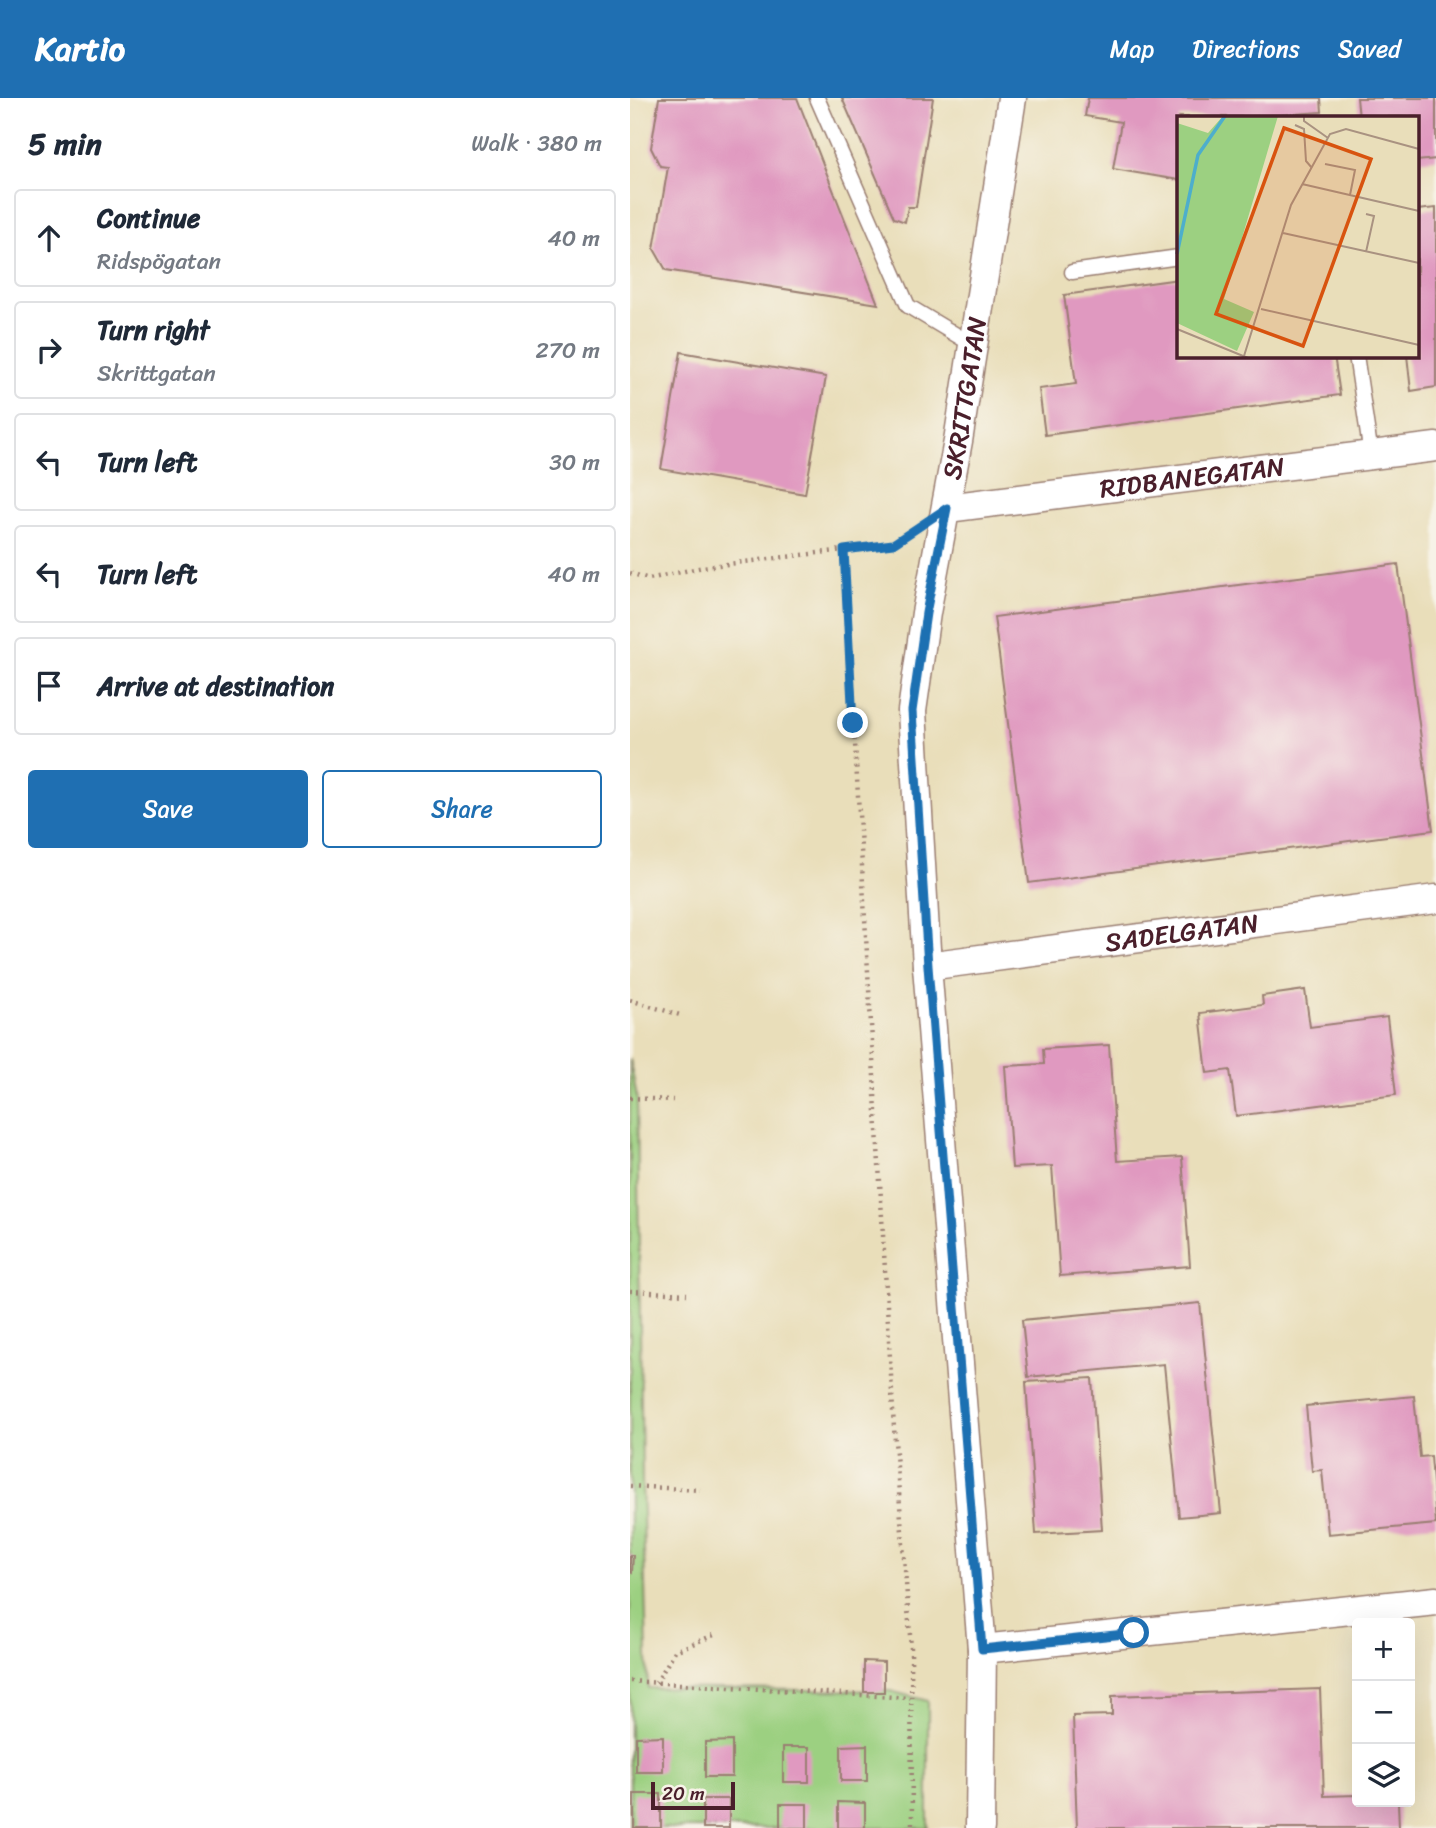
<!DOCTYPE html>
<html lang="en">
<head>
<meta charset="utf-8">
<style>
	:root { --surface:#fff; --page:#f6f6f7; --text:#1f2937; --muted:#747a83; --line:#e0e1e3; --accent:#1f6fb2 }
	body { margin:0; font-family:Sriracha,sans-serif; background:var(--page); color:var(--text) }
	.controls { position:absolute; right:21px; bottom:21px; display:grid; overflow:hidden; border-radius:7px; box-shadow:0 7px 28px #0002 }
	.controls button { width:63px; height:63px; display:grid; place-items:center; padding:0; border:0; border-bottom:2px solid var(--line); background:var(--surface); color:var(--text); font:35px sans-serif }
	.scale { position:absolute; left:21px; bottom:18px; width:84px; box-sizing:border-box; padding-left:7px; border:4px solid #4a1f2b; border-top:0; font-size:19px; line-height:24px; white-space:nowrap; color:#4a1f2b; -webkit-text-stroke:5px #f7f3e8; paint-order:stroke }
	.stop { position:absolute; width:21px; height:21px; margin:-16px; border:5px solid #1f6fb2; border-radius:50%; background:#fff }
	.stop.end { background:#1f6fb2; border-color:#fff; box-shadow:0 2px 7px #0008 }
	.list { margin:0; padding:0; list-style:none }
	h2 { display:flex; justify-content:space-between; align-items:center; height:91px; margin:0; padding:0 28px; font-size:30px }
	h2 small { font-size:23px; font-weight:400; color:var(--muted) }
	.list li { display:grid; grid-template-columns:46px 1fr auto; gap:21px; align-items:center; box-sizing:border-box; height:98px; margin:0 14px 14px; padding:0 14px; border:2px solid var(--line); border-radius:7px }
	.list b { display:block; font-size:26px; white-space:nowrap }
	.list p { margin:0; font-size:23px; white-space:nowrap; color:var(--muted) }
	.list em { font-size:23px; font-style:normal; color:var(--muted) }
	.actions { display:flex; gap:14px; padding:21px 28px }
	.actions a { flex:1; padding:16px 0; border:2px solid var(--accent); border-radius:7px; text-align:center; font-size:24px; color:var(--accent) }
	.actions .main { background:var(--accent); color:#fff }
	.icon { flex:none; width:38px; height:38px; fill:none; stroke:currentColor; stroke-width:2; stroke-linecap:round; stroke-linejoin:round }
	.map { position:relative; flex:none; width:806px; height:1730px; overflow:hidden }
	header { display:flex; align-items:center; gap:42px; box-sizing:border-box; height:98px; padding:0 35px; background:var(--accent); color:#fff }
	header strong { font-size:33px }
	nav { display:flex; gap:38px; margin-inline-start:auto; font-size:24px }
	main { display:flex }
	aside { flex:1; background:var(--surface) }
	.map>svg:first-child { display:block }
	.green { fill:#9cd081; stroke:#737856; stroke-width:2 }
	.building { fill:#e099c0 }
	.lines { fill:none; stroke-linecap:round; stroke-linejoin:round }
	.lane-casing { stroke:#9a7e72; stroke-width:17 }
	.street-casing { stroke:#9a7e72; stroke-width:31 }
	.path { stroke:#9a7e72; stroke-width:4.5; stroke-dasharray:2 5; stroke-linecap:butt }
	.lane { stroke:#fff; stroke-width:14 }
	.street { stroke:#fff; stroke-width:28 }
	.route { stroke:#1f6fb2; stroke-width:9 }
	.labels { text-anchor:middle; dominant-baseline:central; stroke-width:5; stroke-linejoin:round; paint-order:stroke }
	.street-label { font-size:26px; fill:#4a1f2b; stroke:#f7f3e8 }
	.inset-river { fill:none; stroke:#4daecc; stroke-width:3.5 }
	.inset-road { fill:none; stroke:#a99281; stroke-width:2 }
	.view { fill:#d8530f; fill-opacity:0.15; stroke:#d8530f; stroke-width:3.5 }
	.inset-edge { fill:none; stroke:#4a1f2b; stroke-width:3.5 }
</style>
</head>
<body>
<header>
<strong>Kartio</strong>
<nav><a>Map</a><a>Directions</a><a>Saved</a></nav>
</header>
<main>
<aside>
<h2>5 min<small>Walk · 380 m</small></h2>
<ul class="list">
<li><svg class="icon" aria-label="ahead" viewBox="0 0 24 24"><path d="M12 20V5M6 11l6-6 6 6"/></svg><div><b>Continue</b><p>Ridspögatan</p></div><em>40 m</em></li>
<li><svg class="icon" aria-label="right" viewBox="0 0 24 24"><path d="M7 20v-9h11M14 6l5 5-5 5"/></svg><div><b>Turn right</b><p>Skrittgatan</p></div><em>270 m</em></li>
<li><svg class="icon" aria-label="left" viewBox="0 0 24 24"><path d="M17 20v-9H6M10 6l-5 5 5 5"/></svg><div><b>Turn left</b></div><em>30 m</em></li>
<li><svg class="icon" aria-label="left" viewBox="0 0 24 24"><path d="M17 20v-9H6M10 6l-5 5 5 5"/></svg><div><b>Turn left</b></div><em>40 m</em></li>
<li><svg class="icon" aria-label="arrive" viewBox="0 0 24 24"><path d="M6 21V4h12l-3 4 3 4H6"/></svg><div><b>Arrive at destination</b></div></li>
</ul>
<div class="actions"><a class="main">Save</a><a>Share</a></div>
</aside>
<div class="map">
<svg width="806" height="1730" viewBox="0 0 806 1730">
	<rect width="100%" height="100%" fill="#f7f3e8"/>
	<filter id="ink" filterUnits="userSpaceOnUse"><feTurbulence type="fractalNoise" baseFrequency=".0143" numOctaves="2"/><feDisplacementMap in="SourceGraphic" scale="14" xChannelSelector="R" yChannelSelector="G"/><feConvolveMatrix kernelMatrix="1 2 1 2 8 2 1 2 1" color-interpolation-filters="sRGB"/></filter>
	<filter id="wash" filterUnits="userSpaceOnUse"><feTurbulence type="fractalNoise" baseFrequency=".00686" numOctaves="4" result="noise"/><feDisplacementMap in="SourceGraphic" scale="28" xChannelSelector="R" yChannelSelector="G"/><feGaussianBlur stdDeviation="1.57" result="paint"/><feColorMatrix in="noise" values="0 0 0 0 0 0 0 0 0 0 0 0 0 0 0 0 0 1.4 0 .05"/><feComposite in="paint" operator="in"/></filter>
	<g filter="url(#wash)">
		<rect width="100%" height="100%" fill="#e9deba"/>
		<polygon class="green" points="0,961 7,1000 12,1382 18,1590 260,1593 298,1603 298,1730 0,1730"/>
		<g id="blocks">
			<g class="building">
				<polygon points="29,0 167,0 248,206 36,172 24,151 38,69 30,68 21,50"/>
				<polygon points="212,0 303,0 286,109 278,109 275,124 264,120"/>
				<polygon points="458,0 691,0 692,14 621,19 549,19 549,82 483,71 491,24 455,18"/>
				<polygon points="727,0 806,0 806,61 787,63 787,19 729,19"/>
				<polygon points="806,110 806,289 781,293 777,257 787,257 787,112"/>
				<polygon points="549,181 549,257 704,257 710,297 415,337 409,291 446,286 434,197"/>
				<polygon points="51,254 196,279 175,396 31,371"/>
				<polygon points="768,466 803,732 399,785 364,519"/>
				<polygon points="675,892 680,929 757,919 766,997 606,1018 600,972 577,975 570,915 633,907 632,898"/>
				<polygon points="479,947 487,1063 552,1059 560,1168 430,1178 422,1068 382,1070 375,968 414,966 413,951"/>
				<polygon points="570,1205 591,1415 549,1419 534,1266 398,1279 392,1222"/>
				<polygon points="462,1280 472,1432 406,1436 396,1284"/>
				<polygon points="784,1298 790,1359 801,1358 806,1426 698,1436 692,1372 682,1373 676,1308"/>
				<polygon points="0,1457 3,1457 2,1475 0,1474"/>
				<polygon points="234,1563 254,1564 254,1594 234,1594"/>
				<polygon points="690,1591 694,1698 727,1697 727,1704 768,1704 769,1730 447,1730 443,1618 482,1617 482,1598"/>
				<polygon points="33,1638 33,1674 6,1674 6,1639"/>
				<polygon points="102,1643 102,1679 75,1679 75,1644"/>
				<polygon points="237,1647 237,1683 211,1683 211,1648"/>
				<rect x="153" y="1649" width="26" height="35"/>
				<rect x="4" y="1696" width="27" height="34"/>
				<rect x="73" y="1701" width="26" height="29"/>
				<polygon points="208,1704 235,1705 235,1730 208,1730"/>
				<rect x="150" y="1706" width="27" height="24"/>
			</g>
		</g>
	</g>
	<g filter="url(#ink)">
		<use href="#blocks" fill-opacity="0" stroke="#9a7e72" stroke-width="2"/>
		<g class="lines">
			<defs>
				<g id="lane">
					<polyline points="187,0 278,208 343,247"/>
					<polyline points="442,174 549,159"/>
					<polyline points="726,257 741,357"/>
				</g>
				<g id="street">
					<path id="s1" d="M317,410L806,349"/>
					<path id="s2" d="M297,868L806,801"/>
					<polyline points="352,1551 806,1503"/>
					<path id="s3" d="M350,1730L352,1551L297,868L282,613L296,515L328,343L382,0"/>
				</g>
			</defs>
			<use href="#lane" class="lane-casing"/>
			<use href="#street" class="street-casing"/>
			<g class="path">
				<polyline points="214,452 264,1330 281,1550 282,1730"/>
				<polyline points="0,475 19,481 73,469 263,446 282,433"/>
				<polyline points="0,902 50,917"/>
				<polyline points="0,1000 43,1002"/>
				<polyline points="0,1193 57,1196"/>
				<polyline points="0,1388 70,1392"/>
				<polyline points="0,1583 280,1600"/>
				<polyline points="26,1585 45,1553 84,1537"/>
			</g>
			<use href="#lane" class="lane"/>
			<use href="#street" class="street"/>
		</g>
	</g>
	<g class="lines" filter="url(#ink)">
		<polyline class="route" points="223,625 214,452 263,446 317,410 296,515 282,613 298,868 352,1551 504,1535"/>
	</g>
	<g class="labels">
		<g class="street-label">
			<text stroke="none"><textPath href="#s3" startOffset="1437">SKRITTGATAN</textPath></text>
			<text stroke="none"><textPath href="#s1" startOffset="247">RIDBANEGATAN</textPath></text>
			<text stroke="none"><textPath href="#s2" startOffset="257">SADELGATAN</textPath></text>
		</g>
	</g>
	<g transform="translate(547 18)">
		<rect width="242" height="242" fill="#e9deba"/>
		<path d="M46,0H101L47,183L77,196L60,235L0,207V7L31,17Z" fill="#9cd081"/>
		<path class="inset-river" d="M0,138L21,39L48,0"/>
		<path class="inset-road" d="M127,0V5L151,22M118,9L127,13L129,45L135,52M148,48L178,54L173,79M125,68L242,95M189,98L197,100L189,136M106,117L242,147M84,193L242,229M0,213L71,242M67,240L114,89L153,18L169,13L242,33"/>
		<path class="view" d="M107,12L194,43L126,230L39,198Z"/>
		<rect width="242" height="242" class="inset-edge"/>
	</g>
</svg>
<div class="controls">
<button>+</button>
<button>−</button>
<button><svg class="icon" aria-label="layers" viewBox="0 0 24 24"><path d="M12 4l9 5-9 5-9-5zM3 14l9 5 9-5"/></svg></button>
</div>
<div class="scale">20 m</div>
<div class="stop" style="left:504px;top:1535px"></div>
<div class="stop end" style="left:223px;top:625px"></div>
</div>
</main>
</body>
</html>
